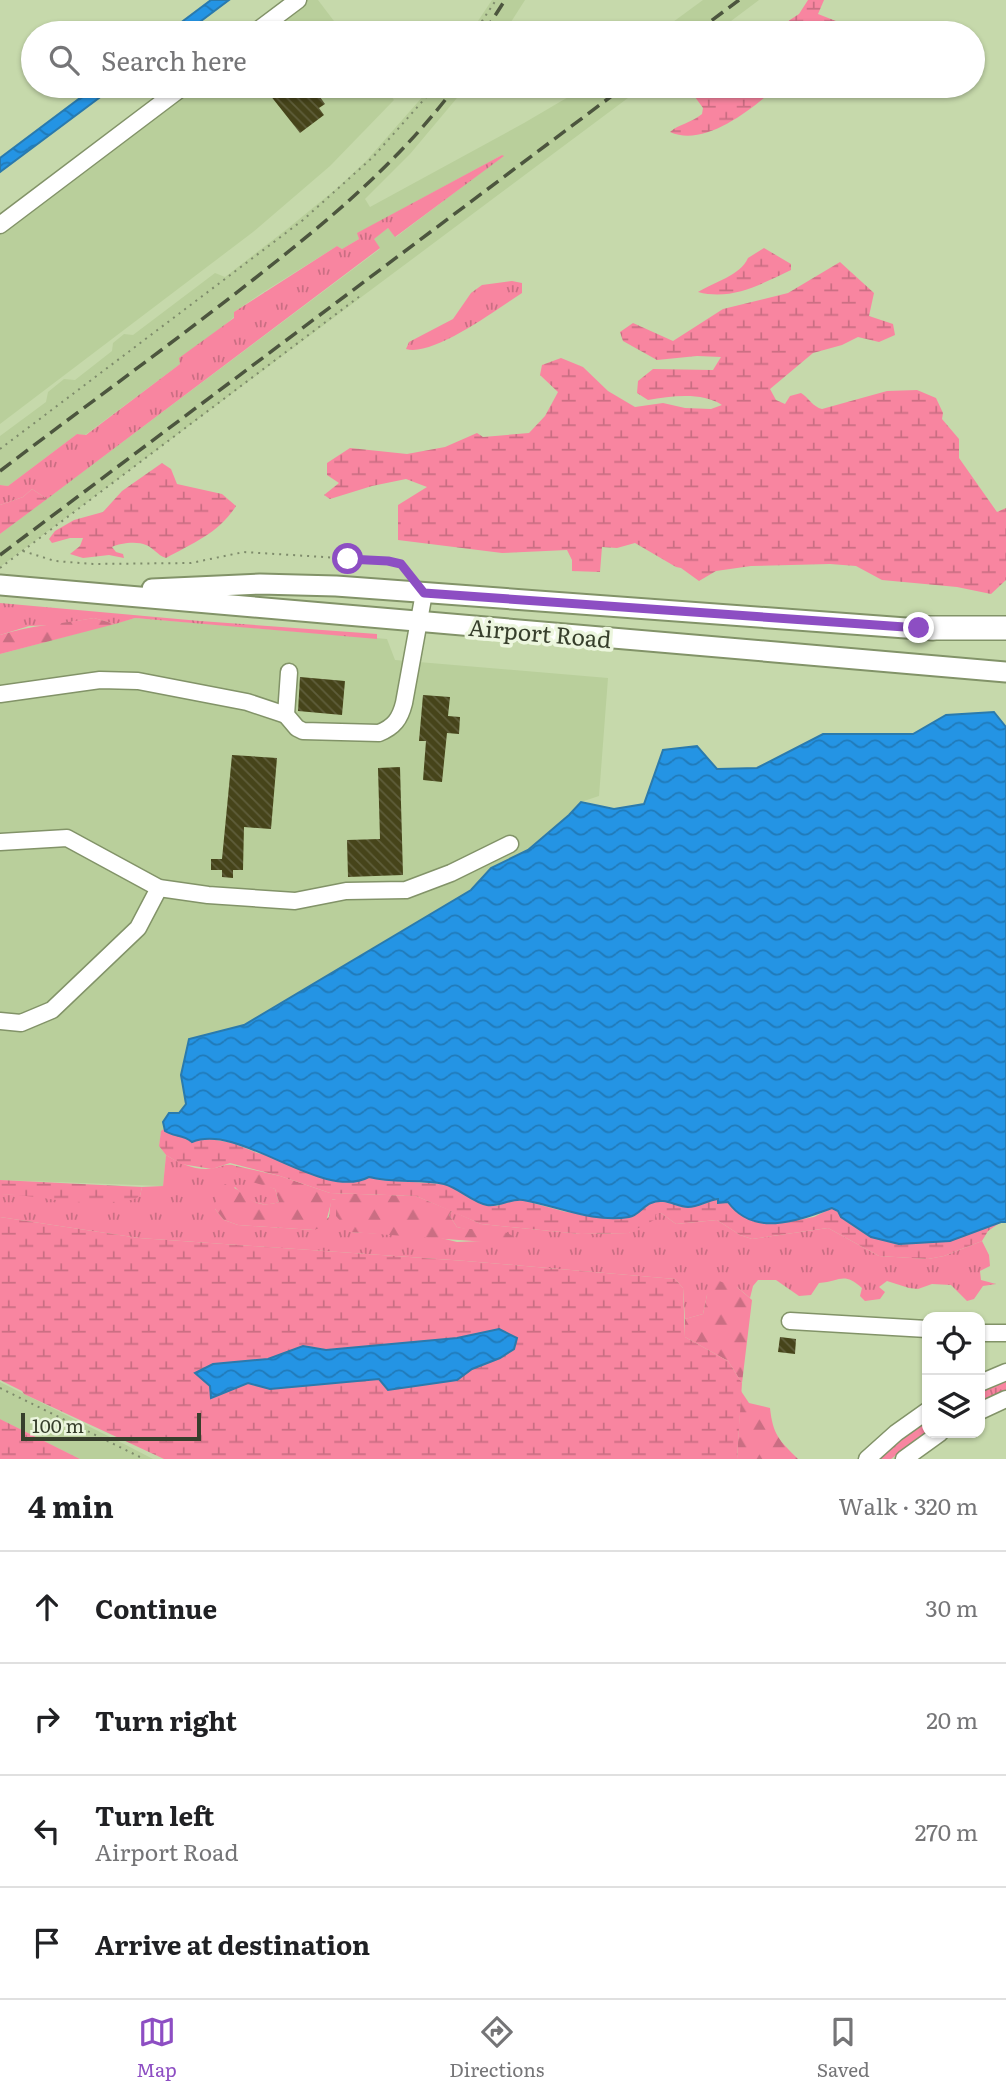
<!DOCTYPE html>
<html lang="en">
<head>
<meta charset="utf-8">
<style>
	:root { --surface:#fff; --page:#f2f2f2; --text:#202124; --muted:#757577; --line:#e0e0e0; --accent:#8d4ec3 }
	body { margin:0; font-family:Literata,serif; background:var(--page); color:var(--text) }
	.controls { position:absolute; right:21px; bottom:21px; display:grid; overflow:hidden; border-radius:14px; box-shadow:0 2px 5px #0004 }
	.controls button { width:63px; height:63px; display:grid; place-items:center; padding:0; border:0; border-bottom:2px solid var(--line); background:var(--surface); color:var(--text); font:35px sans-serif }
	.scale { position:absolute; left:21px; bottom:18px; width:180px; box-sizing:border-box; padding-left:7px; border:4px solid #373f2c; border-top:0; font-size:19px; line-height:24px; white-space:nowrap; color:#373f2c; -webkit-text-stroke:5px #ecf6de; paint-order:stroke }
	.stop { position:absolute; width:21px; height:21px; margin:-16px; border:5px solid #8d4ec3; border-radius:50%; background:#fff }
	.stop.end { background:#8d4ec3; border-color:#fff; box-shadow:0 2px 7px #0008 }
	.list { margin:0; padding:0; list-style:none }
	h2 { display:flex; justify-content:space-between; align-items:center; height:91px; margin:0; padding:0 28px; font-size:30px }
	h2 small { font-size:23px; font-weight:400; color:var(--muted) }
	.list li { display:grid; grid-template-columns:46px 1fr auto; gap:21px; align-items:center; box-sizing:border-box; height:112px; padding:0 28px; border-top:2px solid var(--line) }
	.list b { display:block; font-size:26px; white-space:nowrap }
	.list p { margin:0; font-size:23px; white-space:nowrap; color:var(--muted) }
	.list em { font-size:23px; font-style:normal; color:var(--muted) }
	.icon { flex:none; width:38px; height:38px; fill:none; stroke:currentColor; stroke-width:2; stroke-linecap:round; stroke-linejoin:round }
	.map { position:relative; flex:none; width:1006px; height:1459px; overflow:hidden }
	.search { position:absolute; background:var(--surface); box-shadow:0 2px 5px #0004; left:21px; right:21px; top:21px; height:77px; display:flex; align-items:center; gap:18px; box-sizing:border-box; padding:0 24px; border-radius:38px; color:var(--muted); font-size:26px }
	.sheet { height:539px; background:var(--surface) }
	nav { display:flex; justify-content:space-around; align-items:center; box-sizing:border-box; height:98px; border-top:2px solid var(--line); background:var(--surface); font-size:19px; color:var(--muted) }
	nav a { display:grid; justify-items:center; gap:4px }
	nav .on { color:var(--accent) }
	.map>svg:first-child { display:block }
	.built { fill:#b9cf9b }
	.grass { fill:url(#grass-tufts) }
	.forest { fill:url(#forest-firs) }
	.wetland { fill:url(#wetland-marsh); fill-rule:evenodd }
	.water { fill:url(#water-waves); stroke:#2a7aad; stroke-width:2 }
	.building { fill:url(#building-back-hatch) }
	.lines { fill:none; stroke-linecap:round; stroke-linejoin:round }
	.minor-casing { stroke:#829368; stroke-width:19 }
	.major-casing { stroke:#829368; stroke-width:23 }
	.highway-casing { stroke:#829368; stroke-width:26 }
	.path { stroke:#7e8b6b; stroke-width:2; stroke-dasharray:2 5; stroke-linecap:butt }
	.minor { stroke:#fff; stroke-width:16 }
	.major { stroke:#fff; stroke-width:19 }
	.highway { stroke:#fff; stroke-width:23 }
	.rail { stroke:#4c553e; stroke-width:3.5; stroke-dasharray:14 7; stroke-linecap:butt }
	.route { stroke:#8d4ec3; stroke-width:9 }
	.labels { text-anchor:middle; dominant-baseline:central; stroke-width:7; stroke-linejoin:round; paint-order:stroke }
	.street-label { font-size:23px; fill:#373f2c; stroke:#ecf6de }
</style>
</head>
<body>
<div class="map">
<svg width="1006" height="1459" viewBox="0 0 1006 1459">
	<defs>
		<pattern id="grass-tufts" width="24" height="20" patternUnits="userSpaceOnUse" patternTransform="scale(1.75)"><rect width="24" height="20" fill="#f885a0"/><path d="M3 7l-1-3M5 7V3M7 7l1-3M15 17l-1-3M17 17v-4M19 17l1-3" fill="none" stroke="#ca6e83"/></pattern>
		<pattern id="forest-firs" width="22" height="20" patternUnits="userSpaceOnUse" patternTransform="scale(1.75)"><rect width="22" height="20" fill="#f885a0"/><path d="M5 1l3.5 6h-7zM16 11l3.5 6h-7z" fill="#ca6e83"/></pattern>
		<pattern id="wetland-marsh" width="20" height="14" patternUnits="userSpaceOnUse" patternTransform="scale(1.75)"><rect width="20" height="14" fill="#f885a0"/><path d="M1 5h8M5 5V1M11 12h8M15 12V8" fill="none" stroke="#ca6e83"/></pattern>
		<pattern id="water-waves" width="16" height="10" patternUnits="userSpaceOnUse" patternTransform="scale(1.75)"><rect width="16" height="10" fill="#2494e4"/><path d="M0 5q4-4 8 0t8 0" fill="none" stroke="#207ab9"/></pattern>
		<pattern id="building-back-hatch" width="6" height="6" patternUnits="userSpaceOnUse" patternTransform="scale(1.75)"><rect width="6" height="6" fill="#46441a"/><path d="M-1 5l2 2M0 0l6 6M5-1l2 2" fill="none" stroke="#5f5e3b"/></pattern>
	</defs>
	<rect width="100%" height="100%" fill="#c6d9ab"/>
	<g class="built">
		<polygon points="305,0 318,0 343,33 260,33"/>
		<polygon points="492,0 525,0 504,33 470,33"/>
		<polygon points="703,0 759,0 715,33 658,33"/>
		<polygon points="191,86 383,86 394,100 330,166 253,232 0,424 0,230"/>
		<polygon points="432,86 467,86 410,154 365,199 370,207 524,123 587,86 644,86 0,567 0,534 380,249 373,239 388,228 396,237 503,156 502,155 358,233 359,239 342,249 337,246 262,293 234,312 234,317 180,364 85,435 77,434 8,486 0,485 0,436 46,402 48,392 64,379 75,380 112,351 113,343 124,334 133,335 215,273 225,277 287,229 336,189 366,161"/>
		<polygon points="135,618 387,639 395,660 608,678 599,796 581,802 569,815 528,850 491,868 471,890 244,1025 189,1039 184,1092 186,1104 183,1110 163,1122 164,1129 161,1132 159,1146 166,1155 163,1186 0,1180 0,654"/>
		<polygon points="0,1382 126,1445 153,1459 80,1459 0,1419"/>
	</g>
	<g class="grass">
		<polygon points="502,155 504,156 395,237 388,228 374,239 380,248 47,499 32,489 23,497 0,505 0,485 8,486 77,434 86,435 180,364 179,358 234,318 234,312 337,246 342,249 359,239 357,233"/>
		<path d="M512,281L522,283V293C497,309 433,357 406,349L409,342L453,319L471,293L482,285Z"/>
		<polygon points="0,603 200,621 377,634 377,639 135,618 115,624 94,618 54,625 29,626 0,635"/>
		<path d="M166,1155C180,1164 199,1172 215,1168C223,1166 228,1163 236,1166V1173L275,1189L279,1202C260,1208 248,1201 235,1187L215,1209L224,1220L238,1225L314,1230L329,1217L331,1199L336,1200L350,1232L437,1237L457,1242L482,1241V1230L473,1231L457,1227L449,1215L452,1211L481,1224L581,1234L629,1233L656,1212L661,1213L676,1224L717,1220L740,1235L752,1239L828,1228L879,1256L928,1259L944,1256L982,1241L989,1255L990,1266L980,1271L981,1280L996,1284L983,1286L974,1299L967,1301L951,1285L932,1284L918,1289L909,1288L887,1281L879,1287L885,1292L880,1299L865,1301L860,1296L862,1288C843,1271 840,1282 819,1283L811,1295L799,1296L776,1280H758L753,1286L750,1298L737,1287L707,1295L703,1314L685,1319L683,1288L675,1279L466,1261L139,1238L0,1217V1194L140,1196L142,1187L163,1186Z"/>
		<polygon points="1006,1381 1006,1392 980,1402 980,1391"/>
		<polygon points="927,1420 927,1431 891,1459 877,1459 904,1436"/>
	</g>
	<g class="forest">
		<path d="M94,618L115,624L0,654V635C31,625 62,624 94,618Z"/>
		<path d="M236,1166L280,1176L330,1193L416,1196L452,1211L449,1215L457,1227C476,1232 498,1225 514,1237L515,1244L350,1232L336,1216V1200L332,1199L325,1226L314,1230L238,1225L224,1220L215,1209L217,1192L225,1184C247,1190 250,1211 279,1202L275,1189L239,1178L236,1173Z"/>
		<polygon points="719,1281 737,1287 752,1300 742,1383 728,1361 685,1337 685,1319 703,1314 707,1295"/>
		<path d="M741,1391L749,1403L770,1408C773,1435 779,1440 798,1459H737Z"/>
	</g>
	<g class="wetland">
		<polygon points="808,0 824,0 818,14 841,23 844,33 770,33 799,14"/>
		<path d="M676,86H778C753,108 705,148 670,132C679,124 691,123 702,114L703,108L695,97L678,91Z"/>
		<path d="M764,248L791,264V270C761,284 732,301 698,292C714,282 740,276 748,258Z"/>
		<path d="M840,262L874,293L869,316L893,324L895,335L879,342L858,337L842,345L813,353L770,389L776,400L785,404L790,396L801,393C809,398 813,407 822,409L887,391L917,390L936,398L943,413L942,419L959,439V458L997,512L1006,508V580L991,594L957,587L882,580L856,566L830,564L751,566L716,571L699,581L681,568L676,567L635,543L617,548L602,547L600,572L572,571V560L567,550L502,553L398,540V505L427,487L406,479L372,486L330,499L324,495L339,483L327,475V463L350,448L407,454L445,447L477,433L483,437L529,433L545,416L558,392L540,375L542,365L561,358L583,367L608,391L635,407L663,403L685,408L711,409L722,405C702,392 672,396 648,400L637,393L638,381L653,369L713,370L721,357L697,356L657,360L623,341L620,332L633,323L673,341L723,309L788,293Z"/>
		<path d="M162,463L171,469L177,484L222,494L236,506C219,533 193,543 166,558C157,555 154,548 146,545C137,541 120,543 112,547L116,552L123,554L124,558L109,555L83,558L70,554L80,546L83,538H70L52,543L49,539L55,531L74,520L103,512L122,491Z"/>
		<polygon points="32,489 47,499 0,534 0,505 23,497"/>
		<polygon points="164,1129 165,1131 233,1143 257,1153 381,1180 445,1184 497,1206 510,1200 522,1200 566,1212 632,1217 651,1203 665,1200 678,1205 701,1205 714,1199 728,1202 731,1207 781,1223 814,1217 832,1208 838,1211 841,1217 871,1237 950,1241 1001,1222 988,1231 982,1241 944,1256 928,1259 879,1256 828,1228 752,1239 740,1235 717,1220 676,1224 661,1213 657,1213 654,1220 629,1233 581,1234 481,1224 416,1196 330,1193 280,1176 230,1163 212,1169 181,1164 166,1155 159,1146 161,1131"/>
		<path d="M0,1180L142,1187L140,1196C111,1214 36,1194 0,1194Z"/>
		<path d="M0,1217L139,1238L466,1261L675,1279L683,1288L685,1337L728,1361L742,1383L737,1459H164L24,1394L22,1391L0,1380ZM499,1329L500,1358L472,1369L457,1380L388,1389L380,1379L270,1389L248,1383L211,1398L210,1386L196,1374L214,1364L268,1359L303,1346L326,1350L457,1338Z"/>
		<polygon points="0,1419 80,1459 0,1459"/>
	</g>
	<g class="water">
		<polygon points="211,0 229,0 185,33 167,33"/>
		<polygon points="96,86 115,86 0,172 0,158"/>
		<path d="M994,712L1006,727V1222H1001L950,1241L899,1244L871,1237L841,1217L838,1211L832,1208C799,1220 754,1238 728,1202L718,1203V1199C707,1200 699,1207 688,1207C675,1206 664,1197 651,1203C643,1206 638,1216 629,1217C592,1223 558,1206 523,1200C510,1198 500,1207 487,1205C472,1202 459,1188 444,1184C420,1178 394,1184 369,1177C321,1202 240,1122 192,1142C183,1134 174,1137 165,1131L163,1122L169,1113H179L186,1104L181,1075L189,1039L244,1025L471,890L491,868L528,850L569,815L581,802L614,809L644,804L663,750L697,746L717,769L757,768L823,734H913L946,715Z"/>
		<polygon points="499,1329 517,1338 514,1349 500,1358 472,1369 457,1380 388,1390 379,1379 270,1389 248,1383 211,1398 210,1386 195,1373 213,1364 268,1359 303,1346 326,1350 457,1338"/>
	</g>
	<g class="building">
		<polygon points="283,86 312,86 325,104 319,108 324,115 300,133 270,95"/>
		<polygon points="300,677 345,681 342,715 298,711"/>
		<polygon points="423,695 450,697 448,716 460,717 459,734 447,733 442,782 423,780 426,741 419,741"/>
		<polygon points="232,755 277,758 271,829 244,827 243,870 233,870 233,878 222,877 222,870 211,870 211,859 222,859"/>
		<polygon points="400,767 403,875 348,877 347,840 380,839 378,768"/>
		<polygon points="780,1337 796,1339 795,1354 778,1352"/>
	</g>
	<g class="lines">
		<defs>
			<g id="minor">
				<polyline points="254,33 298,0"/>
				<polyline points="0,225 184,86"/>
				<path d="M289,672L286,715L297,728L303,731L379,733C394,727 400,719 404,703L424,593"/>
				<polyline points="0,694 100,680 138,681 247,702 286,715"/>
				<polyline points="0,842 67,838 159,888 208,895 295,901 346,891 406,890 451,873 510,844"/>
				<polyline points="0,1021 21,1023 52,1010 138,928 159,888"/>
				<polyline points="790,1321 927,1329"/>
				<polyline points="980,1333 1006,1333"/>
				<polyline points="980,1383 1006,1372"/>
				<polyline points="980,1411 1006,1399"/>
				<polyline points="867,1459 896,1433 927,1411"/>
				<polyline points="904,1459 940,1433"/>
			</g>
			<g id="major">
				<polyline points="0,585 1006,672"/>
				<polyline points="152,589 260,584 336,586 933,630"/>
			</g>
			<polyline id="highway" points="919,628 1006,628"/>
		</defs>
		<use href="#minor" class="minor-casing"/>
		<use href="#major" class="major-casing"/>
		<use href="#highway" class="highway-casing"/>
		<g class="path">
			<polyline points="474,33 496,0"/>
			<polyline points="0,449 303,220 373,157 436,86"/>
			<polyline points="23,551 55,561 93,564 191,563 244,552 388,561 401,564 411,575"/>
			<polyline points="0,568 360,296"/>
			<polyline points="0,1388 144,1459"/>
		</g>
		<use href="#minor" class="minor"/>
		<use href="#major" class="major"/>
		<use href="#highway" class="highway"/>
		<g class="rail">
			<polyline points="484,33 505,0"/>
			<polyline points="695,33 739,0"/>
			<path d="M0,471C84,407 170,345 254,279C329,220 398,163 456,86"/>
			<polyline points="0,555 625,86"/>
		</g>
	</g>
	<g class="lines">
		<polyline class="route" points="348,559 388,561 401,564 424,593 919,628"/>
	</g>
	<g class="labels">
		<g class="street-label">
			<text transform="translate(540 632) rotate(5)">Airport Road</text>
		</g>
	</g>
</svg>
<div class="controls">
<button><svg class="icon" aria-label="locate" viewBox="0 0 24 24"><circle cx="12" cy="12" r="6"/><path d="M12 2v4M12 18v4M2 12h4M18 12h4"/></svg></button>
<button><svg class="icon" aria-label="layers" viewBox="0 0 24 24"><path d="M12 4l9 5-9 5-9-5zM3 14l9 5 9-5"/></svg></button>
</div>
<div class="scale">100 m</div>
<div class="stop" style="left:348px;top:559px"></div>
<div class="stop end" style="left:919px;top:628px"></div>
<div class="search"><svg class="icon" aria-label="search" viewBox="0 0 24 24"><circle cx="10" cy="10" r="6"/><path d="M15 15l6 6"/></svg>Search here</div>
</div>
<section class="sheet">
<h2>4 min<small>Walk · 320 m</small></h2>
<ul class="list">
<li><svg class="icon" aria-label="ahead" viewBox="0 0 24 24"><path d="M12 20V5M6 11l6-6 6 6"/></svg><div><b>Continue</b></div><em>30 m</em></li>
<li><svg class="icon" aria-label="right" viewBox="0 0 24 24"><path d="M7 20v-9h11M14 6l5 5-5 5"/></svg><div><b>Turn right</b></div><em>20 m</em></li>
<li><svg class="icon" aria-label="left" viewBox="0 0 24 24"><path d="M17 20v-9H6M10 6l-5 5 5 5"/></svg><div><b>Turn left</b><p>Airport Road</p></div><em>270 m</em></li>
<li><svg class="icon" aria-label="arrive" viewBox="0 0 24 24"><path d="M6 21V4h12l-3 4 3 4H6"/></svg><div><b>Arrive at destination</b></div></li>
</ul>
</section>
<nav>
<a class="on"><svg class="icon" aria-label="map" viewBox="0 0 24 24"><path d="M3 6l6-2 6 2 6-2v14l-6 2-6-2-6 2zM9 4v14M15 6v14"/></svg>Map</a>
<a><svg class="icon" aria-label="directions" viewBox="0 0 24 24"><path d="M12 3l9 9-9 9-9-9zM9 14v-3h6M13 9l2 2-2 2"/></svg>Directions</a>
<a><svg class="icon" aria-label="saved" viewBox="0 0 24 24"><path d="M7 4h10v16l-5-4-5 4z"/></svg>Saved</a>
</nav>
</body>
</html>
